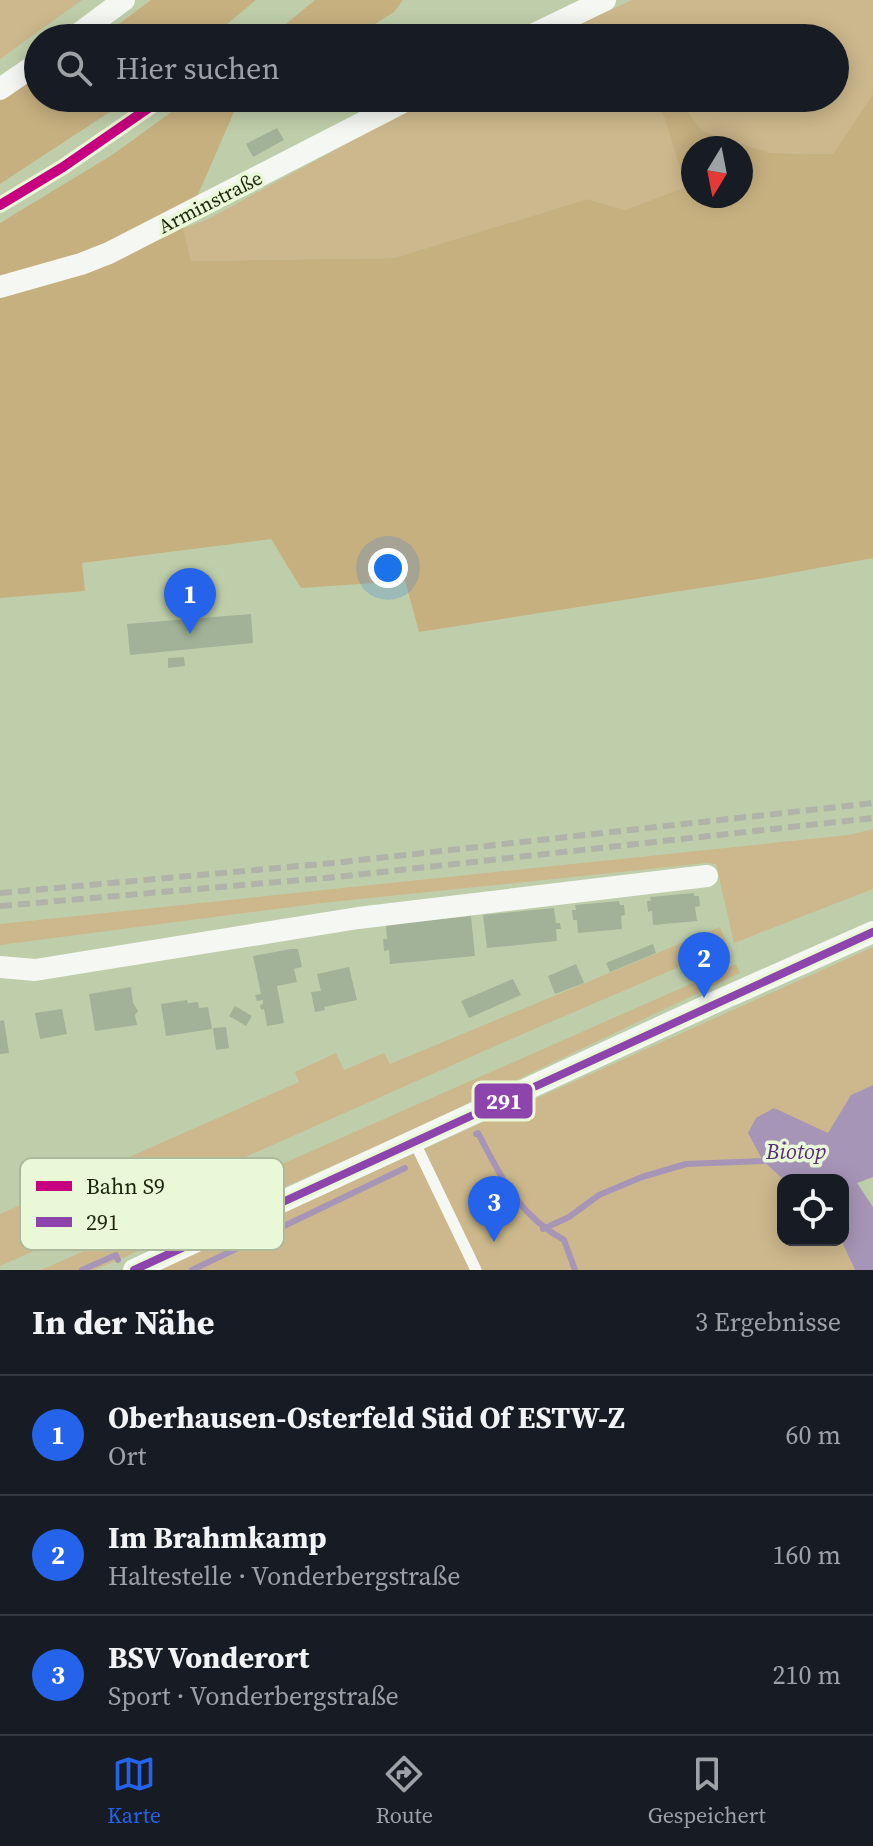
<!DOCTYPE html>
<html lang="de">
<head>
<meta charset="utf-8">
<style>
	:root { --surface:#171b24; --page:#20242c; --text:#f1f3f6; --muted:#9ea1a6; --line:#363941; --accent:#2563eb }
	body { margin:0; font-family:"Source Serif 4",serif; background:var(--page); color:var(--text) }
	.controls { position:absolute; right:24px; bottom:24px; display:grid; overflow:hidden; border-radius:16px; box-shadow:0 4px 20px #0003 }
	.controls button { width:72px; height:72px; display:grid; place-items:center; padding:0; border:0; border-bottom:2px solid var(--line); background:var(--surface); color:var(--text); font:40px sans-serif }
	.compass { position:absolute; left:681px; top:136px; width:72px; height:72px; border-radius:50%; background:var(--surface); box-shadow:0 4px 20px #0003; rotate:190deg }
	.you { position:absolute; left:388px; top:568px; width:28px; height:28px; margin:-20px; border:6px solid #fff; border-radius:50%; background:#1a73e8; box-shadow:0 0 0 12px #1a73e833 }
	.badge { display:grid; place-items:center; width:52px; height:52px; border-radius:50%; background:var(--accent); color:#fff; font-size:26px; font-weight:700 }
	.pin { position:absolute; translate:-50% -66px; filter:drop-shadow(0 2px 4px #0008) }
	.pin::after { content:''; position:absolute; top:42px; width:28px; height:24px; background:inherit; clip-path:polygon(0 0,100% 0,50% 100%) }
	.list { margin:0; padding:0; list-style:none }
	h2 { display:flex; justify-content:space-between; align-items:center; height:104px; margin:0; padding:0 32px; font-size:34px }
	h2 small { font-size:26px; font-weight:400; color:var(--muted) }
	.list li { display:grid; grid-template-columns:52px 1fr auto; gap:24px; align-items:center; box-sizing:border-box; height:120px; padding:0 32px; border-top:2px solid var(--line) }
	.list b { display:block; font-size:30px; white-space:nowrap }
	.list p { margin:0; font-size:26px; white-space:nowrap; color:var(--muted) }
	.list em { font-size:26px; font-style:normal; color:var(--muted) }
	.icon { flex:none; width:44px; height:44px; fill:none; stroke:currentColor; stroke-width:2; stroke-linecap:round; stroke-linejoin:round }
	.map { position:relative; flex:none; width:873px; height:1270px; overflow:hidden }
	.search { position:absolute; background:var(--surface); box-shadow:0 4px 20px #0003; left:24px; right:24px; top:24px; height:88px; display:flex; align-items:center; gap:20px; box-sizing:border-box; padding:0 28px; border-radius:44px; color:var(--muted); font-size:30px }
	.sheet { height:464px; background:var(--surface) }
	nav { display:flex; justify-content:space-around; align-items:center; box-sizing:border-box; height:112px; border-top:2px solid var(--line); background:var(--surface); font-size:22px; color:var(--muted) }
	nav a { display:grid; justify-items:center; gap:4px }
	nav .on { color:var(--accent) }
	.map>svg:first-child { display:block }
	.green { fill:#ccb88c }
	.forest { fill:#c7b080; fill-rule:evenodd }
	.water { fill:#a795b7 }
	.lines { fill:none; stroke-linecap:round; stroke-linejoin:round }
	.stream { stroke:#a795b7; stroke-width:6 }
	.building { fill:#a1b298 }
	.service { stroke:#f5f8f2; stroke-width:11 }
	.minor { stroke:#f5f8f2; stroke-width:22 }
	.rail { stroke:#afb3a9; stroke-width:6; stroke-dasharray:12 6; stroke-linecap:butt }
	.bus-1-casing { stroke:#e9f8d7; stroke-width:14 }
	.bus-1 { stroke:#8e44ad; stroke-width:8 }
	.rail-1-casing { stroke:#e9f8d7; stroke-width:16 }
	.rail-1 { stroke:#c7007f; stroke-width:10 }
	.labels { text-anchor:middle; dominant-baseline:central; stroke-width:7; stroke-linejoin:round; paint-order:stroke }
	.street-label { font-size:20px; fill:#1c260c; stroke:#e9f8d7 }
	.water-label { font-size:22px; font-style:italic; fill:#572c79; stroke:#e9f8d7 }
	.key { fill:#e9f8d7; stroke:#acb99a; stroke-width:2 }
	.key-label { font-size:22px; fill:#1c260c }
	.line-badge { stroke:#e9f8d7; stroke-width:3 }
	.badge-label { font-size:22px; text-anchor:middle; font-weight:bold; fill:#fff }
</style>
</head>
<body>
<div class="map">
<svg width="873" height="1270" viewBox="0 0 873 1270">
	<rect width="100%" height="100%" fill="#bfceaa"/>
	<g class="green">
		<polygon points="0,0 82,0 0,59"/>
		<polygon points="632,0 873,0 873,95 834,154 771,153 702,131 678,98 835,98 835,38 655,38 651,24 646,38 548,38"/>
		<polygon points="431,98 653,98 664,117 687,188 625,210 587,199 394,258 190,261 182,229 208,219"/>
		<polygon points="873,829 873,889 734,943 716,864 706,863 322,903 0,945 0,924 849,835"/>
		<polygon points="720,927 728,946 518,1036 0,1266 0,1214 299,1082 295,1072 336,1053 344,1070 384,1053 390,1064"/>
		<polygon points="873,947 873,1085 851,1095 828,1134 804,1123 763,1161 784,1180 783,1240 841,1240 855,1270 155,1270"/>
		<polygon points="736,964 740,973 389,1141 95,1270 41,1270"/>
	</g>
	<g class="forest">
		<polygon points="151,0 256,0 210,38 100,38"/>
		<polygon points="315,0 403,0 394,12 352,38 269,38"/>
		<polygon points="38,74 38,98 131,98 0,184 0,95"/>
		<path d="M873,94V558L764,578L419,632L405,581L301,588L271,539L82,563L85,591L0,598V223L112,155L191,98H256L234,112L183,229L191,261L394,258L587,199L625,210L686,187L664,117L653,98H678L702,131L771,153L833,154ZM693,148H741V196H693Z"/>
	</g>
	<polygon class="water" points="873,1085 873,1177 857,1183 873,1207 873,1270 855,1270 841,1240 843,1240 843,1180 784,1180 763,1161 748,1133 756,1118 774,1108 828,1133 851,1095"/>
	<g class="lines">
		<g class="stream">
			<path d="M476,1134L478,1133C502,1178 517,1214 564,1240L575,1270"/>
			<polyline points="543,1229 569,1217 599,1195 642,1177 686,1164 763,1161"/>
			<polyline points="82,1270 116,1255 118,1260"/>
			<polyline points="192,1270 405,1168"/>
		</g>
	</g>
	<g class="building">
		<polygon points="277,128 284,140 253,157 246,144"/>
		<polygon points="251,614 253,643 130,655 127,624"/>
		<polygon points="184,657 185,666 168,668 168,658"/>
		<polygon points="694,893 694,896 699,896 700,906 695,907 697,921 653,925 652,911 648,912 647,901 651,901 650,897"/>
		<polygon points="619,901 620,905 624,905 625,915 621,916 622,929 578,933 577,920 573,920 572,910 576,910 575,905"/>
		<polygon points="554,908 556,923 560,923 561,929 556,929 557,941 487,948 483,915"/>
		<polygon points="471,916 475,956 390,964 389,950 384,951 383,939 387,939 386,925"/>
		<polygon points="653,944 656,953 610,972 606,963"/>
		<polygon points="291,949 298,949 302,967 294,969 297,982 277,986 284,1023 267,1026 264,1009 261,1010 260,1005 263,1004 263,1000 257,1001 255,995 261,994 253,956"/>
		<polygon points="576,964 584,983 555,994 548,976"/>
		<polygon points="349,967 357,1000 324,1007 325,1010 315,1012 311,992 321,991 317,974"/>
		<polygon points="513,979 521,995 469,1018 461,1001"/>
		<polygon points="131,987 133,1003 138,1011 135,1015 137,1025 95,1031 89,994"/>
		<polygon points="187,1000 188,1003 198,1002 199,1008 208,1007 212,1029 166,1036 161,1004"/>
		<polygon points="235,1006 252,1016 246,1026 229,1016"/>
		<polygon points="62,1009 67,1034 40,1039 35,1013"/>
		<polygon points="4,1020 9,1053 0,1054 0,1021"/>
		<polygon points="226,1027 229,1048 216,1050 213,1028"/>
	</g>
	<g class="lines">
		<polyline class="service" points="414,1141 476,1270"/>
		<g class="minor">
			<polyline points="73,38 124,0"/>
			<polyline points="526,38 605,0"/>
			<polyline points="0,89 38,63"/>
			<polyline points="0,287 81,264 109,253 411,98"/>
			<polyline points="0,967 35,970 358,918 707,876"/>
			<polyline points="134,1270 713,1003 873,932"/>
		</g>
		<g class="rail">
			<polyline points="0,893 333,863 873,803"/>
			<polyline points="0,906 336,877 873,818"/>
		</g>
		<defs>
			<polyline id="bus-1" points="134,1270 873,932"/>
		</defs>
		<use href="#bus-1" class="bus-1-casing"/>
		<use href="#bus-1" class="bus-1"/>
		<defs>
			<polyline id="rail-1" points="0,205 63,167 163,98"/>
		</defs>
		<use href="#rail-1" class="rail-1-casing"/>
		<use href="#rail-1" class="rail-1"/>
	</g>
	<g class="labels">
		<g class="street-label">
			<text transform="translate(210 202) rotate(-27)">Arminstraße</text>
		</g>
		<g class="water-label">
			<text x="796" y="1151">Biotop</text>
		</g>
	</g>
	<rect x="20" y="1158" width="264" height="92" rx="12" class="key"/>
	<rect x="36" y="1181" width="36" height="10" fill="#c7007f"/>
	<rect x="36" y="1217" width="36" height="10" fill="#8e44ad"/>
	<g class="key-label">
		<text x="86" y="1194">Bahn S9</text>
		<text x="86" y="1230">291</text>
	</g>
	<rect class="line-badge" x="473" y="1082" width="61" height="38" rx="8" fill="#8e44ad"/>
	<g class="badge-label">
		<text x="504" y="1109">291</text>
	</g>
</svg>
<div class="controls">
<button><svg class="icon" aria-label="locate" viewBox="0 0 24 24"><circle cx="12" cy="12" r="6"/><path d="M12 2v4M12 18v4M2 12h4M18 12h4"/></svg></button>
</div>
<svg class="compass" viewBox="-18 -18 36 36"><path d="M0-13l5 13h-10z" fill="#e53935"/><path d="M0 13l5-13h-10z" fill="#9ea1a6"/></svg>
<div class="you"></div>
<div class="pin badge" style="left:190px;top:634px">1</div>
<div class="pin badge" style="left:704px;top:998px">2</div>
<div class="pin badge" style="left:494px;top:1242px">3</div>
<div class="search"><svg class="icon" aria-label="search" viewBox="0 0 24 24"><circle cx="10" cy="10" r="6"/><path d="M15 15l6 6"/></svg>Hier suchen</div>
</div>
<section class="sheet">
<h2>In der Nähe<small>3 Ergebnisse</small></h2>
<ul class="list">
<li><span class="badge">1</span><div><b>Oberhausen-Osterfeld Süd Of ESTW-Z</b><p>Ort</p></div><em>60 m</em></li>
<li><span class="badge">2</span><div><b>Im Brahmkamp</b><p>Haltestelle · Vonderbergstraße</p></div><em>160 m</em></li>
<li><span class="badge">3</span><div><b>BSV Vonderort</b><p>Sport · Vonderbergstraße</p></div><em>210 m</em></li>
</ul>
</section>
<nav>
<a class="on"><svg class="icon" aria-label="map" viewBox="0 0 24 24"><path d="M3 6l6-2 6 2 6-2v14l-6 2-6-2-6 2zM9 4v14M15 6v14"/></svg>Karte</a>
<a><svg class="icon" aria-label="directions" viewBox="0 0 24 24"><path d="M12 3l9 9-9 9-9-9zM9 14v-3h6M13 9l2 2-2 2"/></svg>Route</a>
<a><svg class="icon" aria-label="saved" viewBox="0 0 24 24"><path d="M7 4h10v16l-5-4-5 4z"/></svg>Gespeichert</a>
</nav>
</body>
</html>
